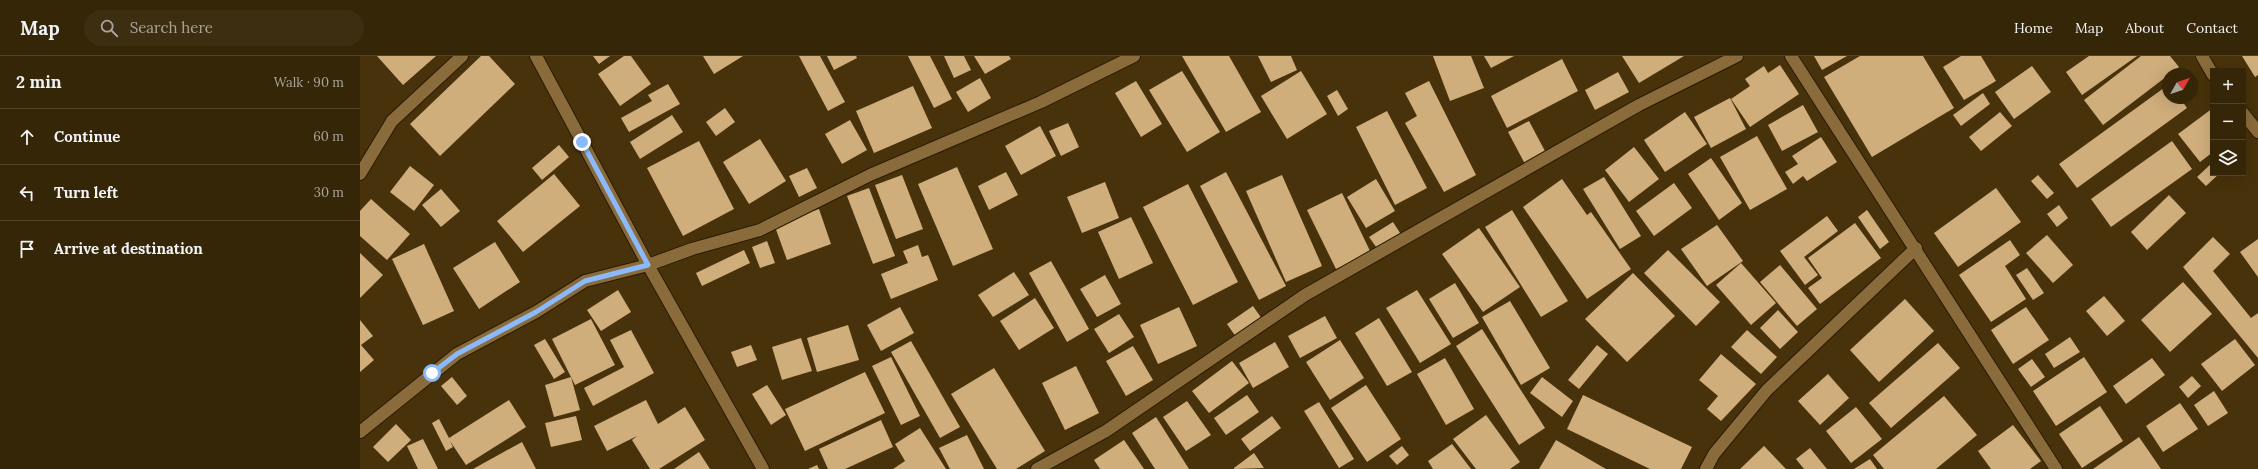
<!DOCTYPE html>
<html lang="en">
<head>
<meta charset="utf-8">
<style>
	:root { --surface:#362608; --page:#3d2e12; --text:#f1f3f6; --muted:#aaa59c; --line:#504329 }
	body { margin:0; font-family:Lora,serif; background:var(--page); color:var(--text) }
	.controls { position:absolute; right:12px; top:12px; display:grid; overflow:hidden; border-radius:0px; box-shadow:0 4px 16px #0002 }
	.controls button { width:36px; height:36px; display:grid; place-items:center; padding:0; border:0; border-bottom:1px solid var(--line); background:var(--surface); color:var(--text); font:20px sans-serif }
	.compass { position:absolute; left:1802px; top:12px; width:36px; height:36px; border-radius:50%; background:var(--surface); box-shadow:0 4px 16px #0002; rotate:50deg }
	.stop { position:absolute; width:12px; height:12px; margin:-9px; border:3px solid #8bbafc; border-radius:50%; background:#fff }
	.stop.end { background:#8bbafc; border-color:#fff; box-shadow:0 1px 4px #0008 }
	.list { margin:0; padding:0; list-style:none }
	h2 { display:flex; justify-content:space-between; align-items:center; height:52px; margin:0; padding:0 16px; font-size:17px }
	h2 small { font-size:13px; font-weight:400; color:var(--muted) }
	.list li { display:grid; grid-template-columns:26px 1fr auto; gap:12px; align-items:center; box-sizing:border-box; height:56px; padding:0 16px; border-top:1px solid var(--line) }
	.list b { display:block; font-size:15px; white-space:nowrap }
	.list em { font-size:13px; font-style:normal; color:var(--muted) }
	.icon { flex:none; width:22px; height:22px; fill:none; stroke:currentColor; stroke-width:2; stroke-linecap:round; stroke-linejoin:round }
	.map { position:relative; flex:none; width:1898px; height:413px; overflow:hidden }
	header { display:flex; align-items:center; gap:24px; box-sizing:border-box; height:56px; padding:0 20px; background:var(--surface); border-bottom:1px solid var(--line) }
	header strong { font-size:19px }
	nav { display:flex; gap:22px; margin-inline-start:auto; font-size:14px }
	.search { width:280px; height:36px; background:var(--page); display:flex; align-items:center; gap:10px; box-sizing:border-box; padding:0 14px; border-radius:22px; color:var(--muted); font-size:15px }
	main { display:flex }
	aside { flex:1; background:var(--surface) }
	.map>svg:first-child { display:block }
	.building { fill:#d0ae7c }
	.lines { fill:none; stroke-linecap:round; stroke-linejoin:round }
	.street-casing { stroke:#2a1b02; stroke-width:14 }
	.secondary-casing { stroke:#2a1b02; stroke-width:14 }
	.street { stroke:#8a6b3b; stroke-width:12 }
	.secondary { stroke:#8a6b3b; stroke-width:12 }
	.route { stroke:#8bbafc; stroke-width:5 }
</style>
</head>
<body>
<header>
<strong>Map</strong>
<div class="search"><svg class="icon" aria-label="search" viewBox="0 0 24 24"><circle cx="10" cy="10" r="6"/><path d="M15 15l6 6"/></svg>Search here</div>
<nav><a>Home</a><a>Map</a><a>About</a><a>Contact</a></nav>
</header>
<main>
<aside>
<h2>2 min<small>Walk · 90 m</small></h2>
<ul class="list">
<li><svg class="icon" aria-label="ahead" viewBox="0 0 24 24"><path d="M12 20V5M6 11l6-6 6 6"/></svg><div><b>Continue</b></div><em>60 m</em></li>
<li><svg class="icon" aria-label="left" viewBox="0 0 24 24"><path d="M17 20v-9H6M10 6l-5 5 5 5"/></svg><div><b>Turn left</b></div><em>30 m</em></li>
<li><svg class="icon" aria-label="arrive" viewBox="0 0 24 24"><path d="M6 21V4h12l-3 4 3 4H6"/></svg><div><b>Arrive at destination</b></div></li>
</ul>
</aside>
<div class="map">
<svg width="1898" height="413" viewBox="0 0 1898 413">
	<rect width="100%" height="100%" fill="#48320b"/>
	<g class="building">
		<polygon points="17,0 76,0 43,29"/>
		<polygon points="121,0 129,0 155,28 80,100 50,68"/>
		<polygon points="233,0 250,0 239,8"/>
		<polygon points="264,0 271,0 291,28 260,50 238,18"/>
		<polygon points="343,0 383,0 354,18"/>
		<polygon points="439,0 460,0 485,46 468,55"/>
		<polygon points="467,0 496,0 497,2 474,14"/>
		<polygon points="548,0 570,0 592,43 574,52"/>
		<polygon points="584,0 604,0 611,14 594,22"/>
		<polygon points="614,0 649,0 651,3 625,18"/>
		<polygon points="822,0 869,0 901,56 866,76"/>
		<polygon points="898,0 931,0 937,14 911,26"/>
		<polygon points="1073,0 1111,0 1124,32 1090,45"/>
		<polygon points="1124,0 1154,0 1131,12"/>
		<polygon points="1262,0 1324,0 1279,27"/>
		<polygon points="1454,0 1487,0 1462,14"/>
		<polygon points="1500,0 1563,0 1594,52 1512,101 1464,21"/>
		<polygon points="1601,0 1621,0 1636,25 1604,44 1583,11"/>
		<polygon points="1729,0 1777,0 1722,39 1706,16"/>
		<polygon points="1781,0 1810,0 1819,11 1743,69 1724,44"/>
		<polygon points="1882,0 1898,0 1898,19 1895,21"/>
		<polygon points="1202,3 1218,35 1147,72 1131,40"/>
		<polygon points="1420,9 1439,38 1390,71 1371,43 1390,30 1385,23 1404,10 1408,17"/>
		<polygon points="1672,10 1691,36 1654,63 1635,36"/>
		<polygon points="822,15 860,76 827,96 789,34"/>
		<polygon points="941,15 967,58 927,83 901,40"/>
		<polygon points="1258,16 1269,36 1235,54 1225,34"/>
		<polygon points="620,22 631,42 608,56 596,36"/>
		<polygon points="776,25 802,68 781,81 755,37"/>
		<polygon points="1069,25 1116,119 1084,136 1045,67 1057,60 1045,37"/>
		<polygon points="308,28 320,48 269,76 261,62 292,45 288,39"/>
		<polygon points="1808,29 1808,42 1820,42 1827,52 1717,132 1699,108"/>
		<polygon points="553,30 572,72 514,97 496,55"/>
		<polygon points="977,34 988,53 978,60 967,40"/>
		<polygon points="1623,37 1630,48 1601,70 1593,59"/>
		<polygon points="1370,42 1386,73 1351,92 1334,61"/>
		<polygon points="1443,49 1458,76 1422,95 1408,69"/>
		<polygon points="365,52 375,66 356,80 346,66"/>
		<polygon points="1853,52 1853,96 1840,106 1818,78"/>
		<polygon points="1027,55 1067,132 1035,149 996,71"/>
		<polygon points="1325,56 1347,88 1305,116 1284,84"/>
		<polygon points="1640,56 1652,70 1621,95 1609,81"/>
		<polygon points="312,59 323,76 280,103 270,86"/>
		<polygon points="490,64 507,94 482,108 465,78"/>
		<polygon points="1169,65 1186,97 1165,108 1148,76"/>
		<polygon points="708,67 719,91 701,100 689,75"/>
		<polygon points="680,70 696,100 661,119 645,90"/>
		<polygon points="1397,80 1427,133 1390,154 1360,101"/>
		<polygon points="1461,81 1477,106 1447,125 1443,120 1433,128 1425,116 1438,108 1432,100"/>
		<polygon points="400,83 426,125 389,148 363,106"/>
		<polygon points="339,85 374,153 323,180 287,112"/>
		<polygon points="1812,85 1832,113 1751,171 1731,143"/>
		<polygon points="199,89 209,101 182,124 172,112"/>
		<polygon points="1274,91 1299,123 1269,146 1245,114"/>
		<polygon points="1351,102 1382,147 1359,164 1328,118"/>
		<polygon points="1853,106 1853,117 1860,117 1846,130 1837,121"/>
		<polygon points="50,110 74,129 54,155 30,136"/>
		<polygon points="597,111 633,193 593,210 558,128"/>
		<polygon points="447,112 457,132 439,141 429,120"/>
		<polygon points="646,116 658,139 629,154 618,130"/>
		<polygon points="866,116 926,230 899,244 840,130"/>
		<polygon points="194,118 220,150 163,196 137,165"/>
		<polygon points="542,119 563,173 536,183 515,129"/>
		<polygon points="922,119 962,210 926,226 886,135"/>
		<polygon points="1678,119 1694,137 1687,143 1671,125"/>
		<polygon points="1244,121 1281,180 1260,193 1223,133"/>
		<polygon points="1016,123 1035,155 1006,172 987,141"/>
		<polygon points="1202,123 1227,159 1231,156 1271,213 1227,243 1163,151"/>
		<polygon points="745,126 759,162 722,177 707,141"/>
		<polygon points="1314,127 1332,152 1294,180 1276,155"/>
		<polygon points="828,128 878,226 833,249 783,151"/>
		<polygon points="509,132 535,200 513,208 487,140"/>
		<polygon points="1636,132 1661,166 1598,211 1574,177"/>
		<polygon points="81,133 100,155 81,171 62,149"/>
		<polygon points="982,137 1011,197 976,213 947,154"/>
		<polygon points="1809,139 1826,157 1787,194 1771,176"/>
		<polygon points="11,143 50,178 27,204 0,180 0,155"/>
		<polygon points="1699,149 1708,162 1697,171 1687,158"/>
		<polygon points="459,153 471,188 427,204 414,168"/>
		<polygon points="1152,154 1208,245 1181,261 1125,171"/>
		<polygon points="1507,154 1529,186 1520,193 1498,161"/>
		<polygon points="1467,160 1478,175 1444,201 1458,219 1445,229 1420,195"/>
		<polygon points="771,161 793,207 759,223 738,176"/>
		<polygon points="1033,166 1042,180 1019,195 1009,181"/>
		<polygon points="1495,167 1521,202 1460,248 1448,232 1462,222 1448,202"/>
		<polygon points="1357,169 1383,205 1347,230 1321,193"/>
		<polygon points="1119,172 1160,231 1123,256 1082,198"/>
		<polygon points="1687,179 1713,209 1693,227 1666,197"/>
		<polygon points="1853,181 1870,198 1853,215 1891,262 1898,257 1898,302 1823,211"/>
		<polygon points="1898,183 1898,221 1880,196"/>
		<polygon points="1650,184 1660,199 1645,210 1666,243 1631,266 1599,219"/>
		<polygon points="407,185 415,207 400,212 392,191"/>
		<polygon points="135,186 160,226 119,253 93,212"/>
		<polygon points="64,188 94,255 63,269 32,203"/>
		<polygon points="558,189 562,201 568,199 578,224 531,243 521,218 548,207 543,195"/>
		<polygon points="384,194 390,207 342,230 336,217"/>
		<polygon points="1308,194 1360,246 1336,270 1284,217"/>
		<polygon points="0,197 23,219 0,242"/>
		<polygon points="691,205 729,273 707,286 669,217"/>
		<polygon points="1381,207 1416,247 1391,269 1356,229"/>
		<polygon points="1420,209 1457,253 1437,270 1400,226"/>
		<polygon points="1667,212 1684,237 1673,244 1656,219"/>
		<polygon points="654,216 669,239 633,261 618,239"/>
		<polygon points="1273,217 1315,260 1267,306 1225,263"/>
		<polygon points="745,219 761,248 737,261 720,233"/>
		<polygon points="1823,226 1852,258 1810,296 1781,264"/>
		<polygon points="1095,227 1119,267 1093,282 1069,243"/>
		<polygon points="258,234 271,256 241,275 227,254"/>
		<polygon points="1057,234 1091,288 1060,307 1026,252"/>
		<polygon points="1744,240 1765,265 1747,280 1726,255"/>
		<polygon points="675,242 694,272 659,294 640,265"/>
		<polygon points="1545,243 1574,275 1519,326 1490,294"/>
		<polygon points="1150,245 1190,312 1161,329 1122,261"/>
		<polygon points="893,250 902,263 876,281 867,268"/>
		<polygon points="540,251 554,277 521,295 507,269"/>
		<polygon points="819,251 837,290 798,308 780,269"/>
		<polygon points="1666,251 1689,284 1653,308 1631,274"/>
		<polygon points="1418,254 1438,276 1420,293 1400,272"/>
		<polygon points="759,258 774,281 749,297 734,273"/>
		<polygon points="965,260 977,282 940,302 928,280"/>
		<polygon points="1019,262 1052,316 1027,330 995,277"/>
		<polygon points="231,263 255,309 215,329 192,283"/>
		<polygon points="0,264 13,280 1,289 14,304 0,316"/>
		<polygon points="488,269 499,304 457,316 447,282"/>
		<polygon points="1122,273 1185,372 1159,389 1096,290"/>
		<polygon points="271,274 294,317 233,350 224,332 264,311 250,284"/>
		<polygon points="1387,274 1417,301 1401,318 1371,291"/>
		<polygon points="1710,281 1720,296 1694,312 1685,298"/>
		<polygon points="441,282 452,315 422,324 412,291"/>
		<polygon points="185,283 205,316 194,323 174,289"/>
		<polygon points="1875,283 1895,309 1862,335 1841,308"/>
		<polygon points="980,284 1004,322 970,344 946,306"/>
		<polygon points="551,285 600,371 580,382 531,296"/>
		<polygon points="915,286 929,311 893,332 879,307"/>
		<polygon points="1578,287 1600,312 1531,372 1509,347"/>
		<polygon points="391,289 397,304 377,311 371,296"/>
		<polygon points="1237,289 1248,298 1219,333 1208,324"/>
		<polygon points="773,290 793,324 766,340 746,305"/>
		<polygon points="1361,298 1396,328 1361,365 1347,353 1358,340 1339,324"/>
		<polygon points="531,301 560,360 541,369 512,310"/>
		<polygon points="1724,301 1747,336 1696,370 1673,335"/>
		<polygon points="1085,302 1114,353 1086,369 1057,318"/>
		<polygon points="1792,302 1805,319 1766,348 1753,330"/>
		<polygon points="1672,303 1685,321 1671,331 1658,313"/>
		<polygon points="872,305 889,327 849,357 832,335"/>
		<polygon points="716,310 739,357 705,374 682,327"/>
		<polygon points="634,312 685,395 656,413 637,413 591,338"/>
		<polygon points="505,316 525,357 445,395 425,353"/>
		<polygon points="1468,318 1489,342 1460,369 1438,345"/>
		<polygon points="1832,320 1841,330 1828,342 1819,331"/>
		<polygon points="92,321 107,340 97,349 81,330"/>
		<polygon points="211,321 220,354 194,361 185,329"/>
		<polygon points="1182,321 1213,345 1202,361 1170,337"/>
		<polygon points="407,329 426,359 411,369 392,338"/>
		<polygon points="1006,329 1041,383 1007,406 971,352"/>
		<polygon points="1854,335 1868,357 1848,370 1834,349"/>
		<polygon points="887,339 899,356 866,379 854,362"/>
		<polygon points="1223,339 1332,391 1321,413 1290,413 1207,373"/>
		<polygon points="1584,340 1617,379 1576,413 1524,413 1513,399"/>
		<polygon points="149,344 166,371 106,409 90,385 93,391 86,395 72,367 79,363 89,382"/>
		<polygon points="286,344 298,368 325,351 345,384 299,413 290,413 272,384 277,380 247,395 234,370"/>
		<polygon points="827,345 851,379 826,395 803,361"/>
		<polygon points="959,346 994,403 979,412 944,355"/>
		<polygon points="1820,347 1838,373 1803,396 1786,370"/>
		<polygon points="1740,350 1763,385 1722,412 1699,378"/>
		<polygon points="1496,351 1522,383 1491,407 1466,375"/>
		<polygon points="1126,359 1160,406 1150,413 1116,413 1093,383"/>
		<polygon points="216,360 222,384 191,391 185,367"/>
		<polygon points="912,360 921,372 890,395 881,383"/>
		<polygon points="796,361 829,413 795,413 772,377"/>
		<polygon points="521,364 533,391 485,413 468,413 459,393"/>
		<polygon points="36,368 51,384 28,406 13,391"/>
		<polygon points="1653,369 1681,405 1670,413 1631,413 1618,395"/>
		<polygon points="560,372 586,413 533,413 545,405 535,388"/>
		<polygon points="607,379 624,413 590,413 579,392"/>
		<polygon points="1779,381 1801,413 1733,413"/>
		<polygon points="63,383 78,413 58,413 47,390"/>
		<polygon points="764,384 784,413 740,413 734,404"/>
		<polygon points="1196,384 1246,413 1179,413"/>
		<polygon points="162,386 176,413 113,413"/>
		<polygon points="1092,388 1111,413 1073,413 1068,405"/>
		<polygon points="1042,390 1049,399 1037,409 1029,400"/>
		<polygon points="1404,390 1426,413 1380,413"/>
		<polygon points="1450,392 1467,413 1444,413 1436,403"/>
		<polygon points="339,396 350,413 314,413"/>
		<polygon points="894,397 904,412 874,413 874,412"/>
		<polygon points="1510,403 1517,413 1494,413"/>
		<polygon points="457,409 459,413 448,413"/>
	</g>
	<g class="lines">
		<defs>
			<g id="street">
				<polyline points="1431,0 1696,413"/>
				<polyline points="1842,0 1853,19"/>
				<polyline points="1883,57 1898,76"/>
				<polyline points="0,118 32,65 102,0"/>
				<polyline points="0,376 97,298 176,256 225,225 288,209 332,193 400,174 510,119 681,46 774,0"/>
				<polyline points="677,413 746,375 945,239 1279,49 1377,0"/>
				<polyline points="1346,413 1354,398 1407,334 1556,192"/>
			</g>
			<polyline id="secondary" points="176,0 288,209 403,413"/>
		</defs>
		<use href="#street" class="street-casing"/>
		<use href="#secondary" class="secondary-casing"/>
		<use href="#street" class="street"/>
		<use href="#secondary" class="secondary"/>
	</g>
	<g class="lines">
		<polyline class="route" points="72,317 97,298 176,256 225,225 288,209 222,86"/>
	</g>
</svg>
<div class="controls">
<button>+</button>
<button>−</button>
<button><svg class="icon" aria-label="layers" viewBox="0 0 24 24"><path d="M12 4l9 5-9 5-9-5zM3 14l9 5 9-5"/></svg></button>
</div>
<svg class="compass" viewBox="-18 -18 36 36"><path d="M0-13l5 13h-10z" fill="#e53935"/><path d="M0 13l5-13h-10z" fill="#aaa59c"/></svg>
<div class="stop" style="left:72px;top:317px"></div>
<div class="stop end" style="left:222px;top:86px"></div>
</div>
</main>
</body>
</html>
